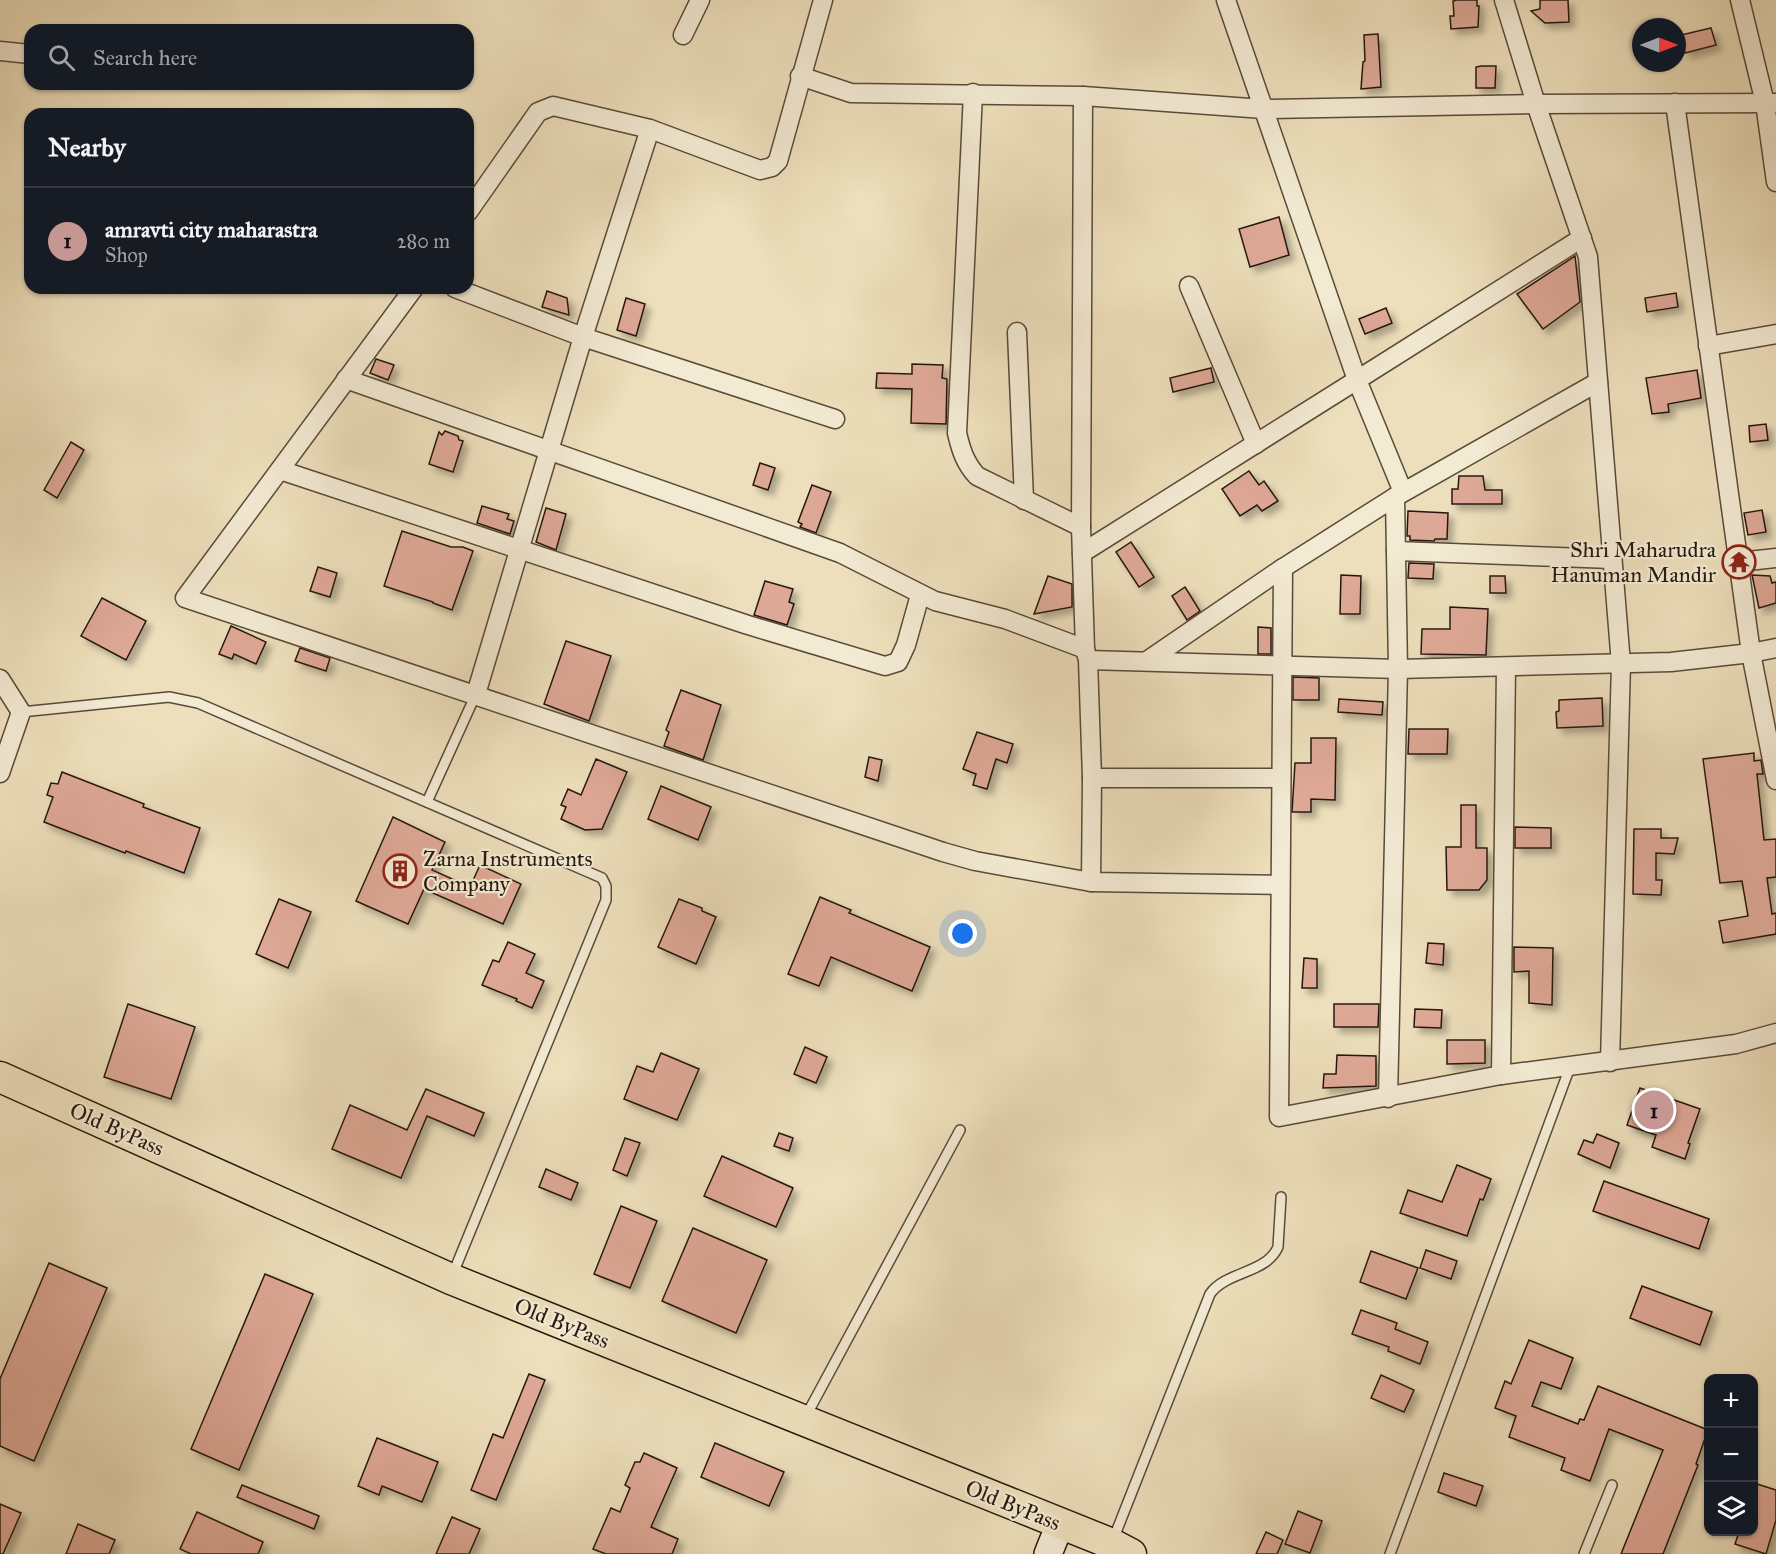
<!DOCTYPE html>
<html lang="en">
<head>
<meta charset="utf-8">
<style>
	:root { --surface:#171b24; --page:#20242c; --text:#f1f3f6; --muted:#9ea1a6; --line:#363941; --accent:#c59692 }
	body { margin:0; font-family:"IM FELL Great Primer",serif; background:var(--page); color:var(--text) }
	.controls { position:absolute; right:18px; bottom:18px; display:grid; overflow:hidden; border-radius:12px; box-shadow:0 2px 4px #0004 }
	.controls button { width:54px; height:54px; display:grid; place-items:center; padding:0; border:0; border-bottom:2px solid var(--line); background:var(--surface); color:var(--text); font:30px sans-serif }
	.compass { position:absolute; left:1632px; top:18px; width:54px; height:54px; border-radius:50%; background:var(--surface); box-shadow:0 2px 4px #0004; rotate:90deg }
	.you { position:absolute; left:963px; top:934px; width:21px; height:21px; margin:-15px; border:4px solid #fff; border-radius:50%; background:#1a73e8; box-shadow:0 0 0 9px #1a73e833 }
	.badge { display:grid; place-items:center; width:39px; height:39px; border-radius:50%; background:var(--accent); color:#111; font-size:20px; font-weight:700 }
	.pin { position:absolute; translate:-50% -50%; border:3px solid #fff; box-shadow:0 2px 6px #0006 }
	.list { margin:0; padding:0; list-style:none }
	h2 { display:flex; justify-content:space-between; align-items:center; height:78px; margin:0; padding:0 24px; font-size:26px }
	h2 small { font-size:20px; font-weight:400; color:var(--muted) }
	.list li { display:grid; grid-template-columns:39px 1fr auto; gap:18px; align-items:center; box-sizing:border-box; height:108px; padding:0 24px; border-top:2px solid var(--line) }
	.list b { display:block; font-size:22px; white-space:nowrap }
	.list p { margin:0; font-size:20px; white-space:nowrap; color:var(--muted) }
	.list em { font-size:20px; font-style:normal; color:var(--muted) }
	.icon { flex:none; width:33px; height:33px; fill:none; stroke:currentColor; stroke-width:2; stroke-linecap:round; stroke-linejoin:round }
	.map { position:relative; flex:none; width:1776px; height:1554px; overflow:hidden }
	.search { position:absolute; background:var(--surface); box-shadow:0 2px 4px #0004; left:24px; top:24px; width:450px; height:66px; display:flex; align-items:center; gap:15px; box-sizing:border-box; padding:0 21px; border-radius:18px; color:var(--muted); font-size:22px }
	.panel { position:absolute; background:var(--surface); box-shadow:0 2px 4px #0004; left:24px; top:108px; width:450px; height:186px; border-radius:18px }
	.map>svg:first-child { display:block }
	.building { fill:#dea896; stroke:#28190f; stroke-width:1.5; filter:url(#shadow) }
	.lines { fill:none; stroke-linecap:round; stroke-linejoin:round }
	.lane-casing { stroke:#594a3a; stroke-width:12 }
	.street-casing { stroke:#594a3a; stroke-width:21 }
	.secondary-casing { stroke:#28190f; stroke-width:30 }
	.primary-casing { stroke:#28190f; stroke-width:33 }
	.lane { stroke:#f3ead3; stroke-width:9 }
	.street { stroke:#f3ead3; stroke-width:18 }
	.secondary { stroke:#f3ead3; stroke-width:27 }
	.primary { stroke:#eddfbb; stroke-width:30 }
	.labels { text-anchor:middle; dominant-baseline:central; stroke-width:4.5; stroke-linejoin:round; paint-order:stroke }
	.poi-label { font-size:22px; fill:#28190f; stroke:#f3ead3; text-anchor:end }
	.street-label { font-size:22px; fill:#28190f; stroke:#f3ead3 }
</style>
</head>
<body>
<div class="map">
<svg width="1776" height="1554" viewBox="0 0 1776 1554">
	<defs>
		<filter id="shadow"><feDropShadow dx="5.5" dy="5.5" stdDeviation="3" flood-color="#0004"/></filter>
	</defs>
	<rect width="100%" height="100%" fill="#eddfbb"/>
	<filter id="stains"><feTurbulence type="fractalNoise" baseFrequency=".00333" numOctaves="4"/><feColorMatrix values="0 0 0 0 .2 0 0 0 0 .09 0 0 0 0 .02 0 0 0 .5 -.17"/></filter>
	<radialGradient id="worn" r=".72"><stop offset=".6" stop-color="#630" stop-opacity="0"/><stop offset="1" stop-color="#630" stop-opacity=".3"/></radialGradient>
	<g class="building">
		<polygon points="1457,0 1477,0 1477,6 1479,6 1478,27 1451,29 1450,16 1454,16 1453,1"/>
		<polygon points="1540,0 1568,0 1569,22 1545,23 1531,11 1540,9"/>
		<polygon points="1711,28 1716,45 1685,53 1681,35"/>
		<polygon points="1378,34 1381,87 1361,89 1363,62 1365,61 1364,35"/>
		<polygon points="1481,66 1496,66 1495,88 1476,88 1476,67"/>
		<polygon points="1279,217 1289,255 1250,267 1239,229"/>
		<polygon points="1575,256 1580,302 1543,329 1517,294"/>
		<polygon points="547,291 567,298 569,315 542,307"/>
		<polygon points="1676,293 1678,307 1647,312 1645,298"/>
		<polygon points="626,298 645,304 636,336 617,330"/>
		<polygon points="1386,308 1392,323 1365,334 1359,319"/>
		<polygon points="376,359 394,365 388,380 370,373"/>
		<polygon points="912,364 943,365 942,378 947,379 946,424 911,423 912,389 876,388 877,373 912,374"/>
		<polygon points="1211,368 1214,382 1173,392 1170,378"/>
		<polygon points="1697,370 1701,398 1668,404 1669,412 1652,414 1646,378"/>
		<polygon points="1766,424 1768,440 1750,442 1749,426"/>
		<polygon points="445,431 458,436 459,440 463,441 453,472 429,464 439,432 442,435"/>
		<polygon points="71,442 84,450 57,498 44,490"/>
		<polygon points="760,463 775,468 768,490 753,485"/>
		<polygon points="1249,471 1259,485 1264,481 1278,501 1262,511 1257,505 1240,516 1222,489"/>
		<polygon points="1459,476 1483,476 1485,490 1502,490 1502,504 1452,504 1452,489 1458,489"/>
		<polygon points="812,485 831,492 816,533 800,527 802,524 798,522"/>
		<polygon points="482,506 509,514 507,519 514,521 510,534 477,523"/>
		<polygon points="546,508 566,514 556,550 536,542"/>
		<polygon points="1762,510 1766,532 1748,535 1744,513"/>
		<polygon points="1408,511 1448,513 1447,539 1435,539 1434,541 1410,540 1410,536 1407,536"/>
		<polygon points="402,531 451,547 463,547 473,551 452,610 433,603 433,602 384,586"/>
		<polygon points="1131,542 1154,577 1139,587 1116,552"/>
		<polygon points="1409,563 1434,564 1433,579 1408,578"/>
		<polygon points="318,567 337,573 330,597 310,591"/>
		<polygon points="1341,575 1361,576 1360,614 1340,614"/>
		<polygon points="1752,575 1770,576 1772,583 1776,582 1776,603 1759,608"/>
		<polygon points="1048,576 1072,584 1072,607 1034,614"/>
		<polygon points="1490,576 1505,576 1506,593 1490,593"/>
		<polygon points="765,581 793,589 789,602 794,604 787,625 754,615"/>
		<polygon points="1185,587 1200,611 1187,620 1172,596"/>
		<polygon points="102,598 146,621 126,660 81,636"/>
		<polygon points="1450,607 1488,609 1486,655 1421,654 1422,629 1450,629"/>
		<polygon points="231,626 266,642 256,664 234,654 232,659 219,654"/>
		<polygon points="1258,627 1271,628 1271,654 1258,654"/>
		<polygon points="566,641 611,656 589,721 544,704"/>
		<polygon points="300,648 330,658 326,671 295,661"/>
		<polygon points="1293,677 1319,678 1319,700 1293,700"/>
		<polygon points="681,690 721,705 703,760 664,746 669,732 666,730"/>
		<polygon points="1602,698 1603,726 1557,728 1556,712 1559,711 1559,700"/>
		<polygon points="1339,699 1383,702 1382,715 1338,712"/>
		<polygon points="1409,729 1448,729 1447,754 1408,754"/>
		<polygon points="977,732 1013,744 1007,763 996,759 987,789 973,785 976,774 963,769"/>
		<polygon points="1311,738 1336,738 1335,800 1311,799 1311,812 1292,812 1295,763 1311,763"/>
		<polygon points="1754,753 1754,761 1761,760 1763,774 1757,774 1764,840 1776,839 1776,877 1767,878 1772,914 1776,913 1776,934 1723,943 1719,921 1748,916 1742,881 1720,883 1703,759"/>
		<polygon points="869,757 882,760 878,781 865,777"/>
		<polygon points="596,759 627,772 602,829 585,830 561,819 566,807 561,805 568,789 581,795"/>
		<polygon points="62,772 144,804 143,807 200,828 184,873 126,851 125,853 44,822 53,797 47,795 51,783 58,784"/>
		<polygon points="661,786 711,807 698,840 648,819"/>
		<polygon points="1461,805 1476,805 1476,848 1487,848 1487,880 1479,890 1447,890 1446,847 1461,847"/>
		<polygon points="393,817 445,842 432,870 470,887 480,865 521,884 503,924 424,889 408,924 356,901"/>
		<polygon points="1515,827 1551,828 1551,848 1515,848"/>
		<polygon points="1634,829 1661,829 1661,838 1678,838 1674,854 1656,853 1656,880 1662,880 1661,895 1633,894"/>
		<polygon points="820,897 851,910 849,913 930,947 912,991 831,957 819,986 788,974"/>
		<polygon points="279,899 311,912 288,968 256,954"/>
		<polygon points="679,899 702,908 702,911 716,917 696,964 658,947"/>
		<polygon points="508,942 535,954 526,973 544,981 532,1008 516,1001 517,999 482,985 493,960 499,962"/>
		<polygon points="1428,943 1444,944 1443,965 1426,963"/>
		<polygon points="1514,947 1553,948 1552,1005 1529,1003 1529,971 1514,972"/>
		<polygon points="1304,958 1317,959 1317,988 1302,988"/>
		<polygon points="128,1004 195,1027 171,1099 104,1077"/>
		<polygon points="1334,1004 1379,1004 1378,1027 1334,1027"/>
		<polygon points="1415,1009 1442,1010 1441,1028 1414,1027"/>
		<polygon points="1447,1040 1485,1040 1485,1063 1447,1064"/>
		<polygon points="805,1047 827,1057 816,1083 794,1074"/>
		<polygon points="661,1053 699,1069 677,1120 624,1099 637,1066 653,1072"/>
		<polygon points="1337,1055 1376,1056 1376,1086 1323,1088 1324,1074 1336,1074"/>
		<polygon points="1640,1088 1700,1109 1688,1143 1690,1144 1685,1159 1652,1147 1656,1135 1627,1125"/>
		<polygon points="426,1089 484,1113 474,1136 427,1116 401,1178 332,1149 350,1105 407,1130"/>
		<polygon points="779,1133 793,1138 789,1151 774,1146"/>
		<polygon points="1597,1134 1619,1143 1610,1168 1578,1154 1584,1140 1593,1143"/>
		<polygon points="625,1138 640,1143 627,1176 613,1170"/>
		<polygon points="722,1156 793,1188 776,1227 704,1196"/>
		<polygon points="1457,1165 1491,1179 1483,1200 1480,1199 1467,1236 1400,1213 1408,1190 1442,1202"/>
		<polygon points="546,1169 578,1183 571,1200 539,1187"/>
		<polygon points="1604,1181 1709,1219 1699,1249 1593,1211"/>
		<polygon points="621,1206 657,1221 630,1288 594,1274"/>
		<polygon points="693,1228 767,1260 736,1333 662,1301"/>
		<polygon points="1426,1250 1457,1261 1451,1279 1420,1268"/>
		<polygon points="1371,1251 1418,1268 1406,1299 1360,1282"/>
		<polygon points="49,1263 107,1288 34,1461 0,1446 0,1379"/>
		<polygon points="265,1274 313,1294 239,1470 191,1449"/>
		<polygon points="1642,1286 1712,1312 1700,1345 1630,1318"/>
		<polygon points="1361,1310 1397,1323 1395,1329 1428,1342 1420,1364 1388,1351 1389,1347 1352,1334"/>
		<polygon points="1529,1340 1573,1358 1561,1389 1541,1382 1532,1406 1578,1424 1580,1419 1584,1420 1598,1386 1708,1430 1696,1464 1698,1465 1663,1554 1621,1554 1663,1450 1609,1429 1590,1481 1561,1470 1565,1458 1509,1437 1516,1416 1495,1408 1505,1381 1511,1384"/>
		<polygon points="529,1374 545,1380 496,1500 471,1490 493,1434 503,1438"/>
		<polygon points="1381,1375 1414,1390 1404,1412 1371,1398"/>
		<polygon points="377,1438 438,1462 422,1502 382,1486 379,1495 358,1486"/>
		<polygon points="715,1443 784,1472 769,1506 701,1477"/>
		<polygon points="644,1453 677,1468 651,1527 678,1539 672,1554 606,1554 593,1549 611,1508 620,1512 630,1488 625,1485 635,1462 640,1462"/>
		<polygon points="1444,1473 1483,1486 1476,1506 1438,1492"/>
		<polygon points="1754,1483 1776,1490 1776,1520 1766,1554 1735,1544 1739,1532 1754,1532"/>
		<polygon points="242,1485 319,1516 314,1529 237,1497"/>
		<polygon points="0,1504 21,1513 3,1554 0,1554"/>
		<polygon points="1298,1511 1322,1521 1310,1553 1285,1544"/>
		<polygon points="197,1512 263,1542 258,1554 191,1554 180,1549"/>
		<polygon points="452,1517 480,1529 469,1554 436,1554"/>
		<polygon points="78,1524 115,1540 109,1554 66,1554"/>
		<polygon points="1266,1532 1283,1540 1277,1554 1256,1554"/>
	</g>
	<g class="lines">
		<defs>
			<g id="lane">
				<polyline points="21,712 169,697 198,703 602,878 606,886 606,900 452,1276"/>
				<polyline points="427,802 476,694"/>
				<polyline points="806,1416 960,1130"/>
				<path d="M1113,1540L1210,1294C1226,1271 1266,1274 1278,1247L1281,1197"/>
				<polyline points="1390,1554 1570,1067"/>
				<polyline points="1584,1554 1612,1485"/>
			</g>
			<g id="street">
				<polyline points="1226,0 1357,380 1582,238"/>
				<polyline points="1504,0 1536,104 1588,257 1621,664 1610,1062"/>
				<polyline points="1740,0 1765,103 1776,182"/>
				<polyline points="683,35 700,0"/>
				<polyline points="0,51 30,54"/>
				<polyline points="800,76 851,93 1083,96 1264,109 1536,104 1776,103"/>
				<path d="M973,93L957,433C961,450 965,463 977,476L1081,527L1085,649L1088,660L1092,778L1091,882L1280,885"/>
				<polyline points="1675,103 1751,653 1776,780"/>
				<polyline points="468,212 538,112 553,106 650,129 760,170 772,167 778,161 823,0"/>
				<polyline points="1189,286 1256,444"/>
				<polyline points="414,288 185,598 943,852 975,861 1091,882"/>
				<polyline points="455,288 583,337 835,419"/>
				<polyline points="1017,332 1024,500"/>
				<polyline points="1708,346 1776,334"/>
				<polyline points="346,379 840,553 935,601 1005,619 1085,649"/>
				<polyline points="280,470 748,625 885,666 898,662 906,645 920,595"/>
				<polyline points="1081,527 1083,96"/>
				<polyline points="1396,551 1612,559"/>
				<polyline points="1082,553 1357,380 1403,492"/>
				<polyline points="1739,562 1776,558"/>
				<polyline points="1283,568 1279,1117 1501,1075 1736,1044 1776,1033"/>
				<polyline points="1088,660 1398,669 1671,662 1751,653 1776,648"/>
				<polyline points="1147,661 1283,568 1395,497 1598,382"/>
				<polyline points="0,679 21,712 0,773"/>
				<polyline points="476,694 583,337 650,129"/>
				<polyline points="1092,778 1281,778"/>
				<polyline points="1501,1075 1506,667"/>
				<polyline points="1388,1098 1398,669 1395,497"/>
			</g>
			<polyline id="secondary" points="1048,1554 1060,1524"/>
			<polyline id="primary" points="0,1077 451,1279 1112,1544 1131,1554"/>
		</defs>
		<use href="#lane" class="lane-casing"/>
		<use href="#street" class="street-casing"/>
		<use href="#secondary" class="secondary-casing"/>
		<use href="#primary" class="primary-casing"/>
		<use href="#lane" class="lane"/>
		<use href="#street" class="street"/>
		<use href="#secondary" class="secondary"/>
		<use href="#primary" class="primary"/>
	</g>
	<defs>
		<symbol id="temple-ring" viewBox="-11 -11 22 22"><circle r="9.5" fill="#f3ead3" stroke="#8f2418" stroke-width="1.5"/><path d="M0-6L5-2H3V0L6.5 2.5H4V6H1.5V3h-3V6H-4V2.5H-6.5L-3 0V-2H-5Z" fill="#8f2418"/></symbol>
		<symbol id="building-ring" viewBox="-11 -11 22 22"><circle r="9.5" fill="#f3ead3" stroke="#8f2418" stroke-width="1.5"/><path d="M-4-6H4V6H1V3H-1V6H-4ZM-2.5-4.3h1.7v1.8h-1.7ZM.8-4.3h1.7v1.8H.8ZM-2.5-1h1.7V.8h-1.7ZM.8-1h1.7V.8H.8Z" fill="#8f2418"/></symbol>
	</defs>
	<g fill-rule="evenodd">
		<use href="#temple-ring" x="1720" y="543" width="38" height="38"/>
		<use href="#building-ring" x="381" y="852" width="38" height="38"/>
	</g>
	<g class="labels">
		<g class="poi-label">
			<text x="1716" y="549">Shri Maharudra<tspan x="1716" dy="25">Hanuman Mandir</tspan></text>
			<text x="423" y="858" text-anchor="start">Zarna Instruments<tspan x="423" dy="25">Company</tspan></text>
		</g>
		<g class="street-label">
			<text transform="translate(117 1129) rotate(24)">Old ByPass</text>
			<text transform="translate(562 1323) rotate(22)">Old ByPass</text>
			<text transform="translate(1013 1505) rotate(22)">Old ByPass</text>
		</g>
	</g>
	<rect width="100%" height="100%" filter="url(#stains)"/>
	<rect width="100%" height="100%" fill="url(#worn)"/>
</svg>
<div class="controls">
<button>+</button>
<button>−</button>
<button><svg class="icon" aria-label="layers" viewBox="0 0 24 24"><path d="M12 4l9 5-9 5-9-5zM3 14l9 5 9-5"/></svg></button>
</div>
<svg class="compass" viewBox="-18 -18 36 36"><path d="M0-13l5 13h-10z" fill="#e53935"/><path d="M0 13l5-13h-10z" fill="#9ea1a6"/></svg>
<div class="you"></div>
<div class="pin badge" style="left:1654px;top:1110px">1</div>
<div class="search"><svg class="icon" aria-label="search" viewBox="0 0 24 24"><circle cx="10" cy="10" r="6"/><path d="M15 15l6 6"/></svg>Search here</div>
<section class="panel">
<h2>Nearby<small></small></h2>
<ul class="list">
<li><span class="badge">1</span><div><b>amravti city maharastra</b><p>Shop</p></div><em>280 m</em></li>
</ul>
</section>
</div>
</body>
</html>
